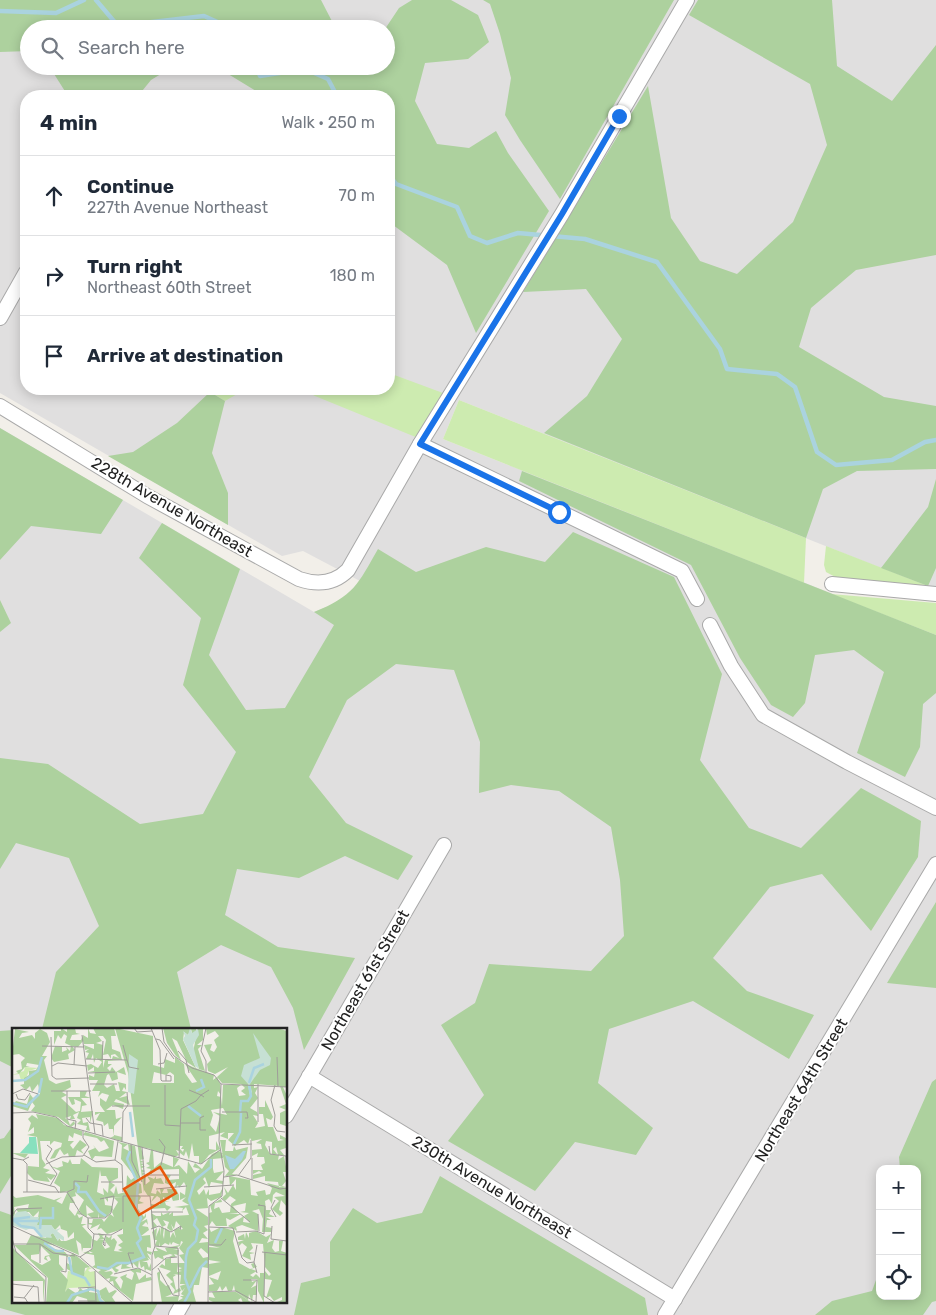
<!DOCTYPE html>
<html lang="en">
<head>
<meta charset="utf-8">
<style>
	:root { --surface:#fff; --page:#f2f2f3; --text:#1f2937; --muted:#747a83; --line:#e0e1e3 }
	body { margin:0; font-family:Rubik,sans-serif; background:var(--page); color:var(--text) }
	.controls { position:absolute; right:15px; bottom:15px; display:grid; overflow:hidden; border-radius:10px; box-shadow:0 2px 12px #0003 }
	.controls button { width:45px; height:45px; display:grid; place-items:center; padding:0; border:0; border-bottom:1px solid var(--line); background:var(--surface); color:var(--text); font:25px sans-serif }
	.stop { position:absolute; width:15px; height:15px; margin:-11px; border:4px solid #1a73e8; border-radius:50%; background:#fff }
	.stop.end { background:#1a73e8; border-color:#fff; box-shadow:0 1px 5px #0008 }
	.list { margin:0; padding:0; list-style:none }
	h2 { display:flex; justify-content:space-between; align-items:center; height:65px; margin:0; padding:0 20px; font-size:21px }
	h2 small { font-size:16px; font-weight:400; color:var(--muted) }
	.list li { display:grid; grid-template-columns:32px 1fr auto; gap:15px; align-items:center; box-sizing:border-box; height:80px; padding:0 20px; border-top:1px solid var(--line) }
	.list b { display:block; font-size:19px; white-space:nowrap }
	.list p { margin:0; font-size:16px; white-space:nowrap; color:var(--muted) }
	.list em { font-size:16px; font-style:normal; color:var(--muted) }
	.icon { flex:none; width:28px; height:28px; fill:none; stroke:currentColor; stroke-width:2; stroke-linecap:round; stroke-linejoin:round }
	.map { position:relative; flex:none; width:936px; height:1315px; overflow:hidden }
	.search { position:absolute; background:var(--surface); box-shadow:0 2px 12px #0003; left:20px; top:20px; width:375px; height:55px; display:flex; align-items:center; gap:12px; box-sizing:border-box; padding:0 18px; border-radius:28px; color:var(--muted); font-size:19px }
	.panel { position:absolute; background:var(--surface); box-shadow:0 2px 12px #0003; left:20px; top:90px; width:375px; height:305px; border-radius:20px }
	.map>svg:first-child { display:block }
	.residential { fill:#e0dfdf; fill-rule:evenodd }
	.grass { fill:#cdebb0 }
	.forest { fill:#add19e }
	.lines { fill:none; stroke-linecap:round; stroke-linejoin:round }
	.stream { stroke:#aad3df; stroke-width:4.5 }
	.street-casing { stroke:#a9a9a9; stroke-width:16 }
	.street { stroke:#fff; stroke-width:14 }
	.route { stroke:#1a73e8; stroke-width:6 }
	.labels { text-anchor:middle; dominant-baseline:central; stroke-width:4; stroke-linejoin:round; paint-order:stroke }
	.street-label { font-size:16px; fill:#222; stroke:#fff }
	.inset-river { fill:none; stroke:#aad3df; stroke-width:2.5 }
	.inset-road { fill:none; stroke:#9f9d99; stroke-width:1 }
	.view { fill:#e8590c; fill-opacity:0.15; stroke:#e8590c; stroke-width:2.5 }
	.inset-edge { fill:none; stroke:#222; stroke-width:2.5 }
</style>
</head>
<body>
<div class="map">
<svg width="936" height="1315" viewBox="0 0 936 1315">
	<rect width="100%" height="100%" fill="#f2efe9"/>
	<path class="residential" d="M0,0H936V590L459,400L443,439L936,635V1315H0V428L314,612L334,604L348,596L360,581L303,551L282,556L0,393ZM29,29H386V66H29ZM26,96H389V389H26ZM14,1029H286V1301H14ZM880,1169H917V1296H880Z"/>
	<g class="grass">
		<polygon points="389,373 443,393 418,438 315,396 301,389 389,389"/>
		<polygon points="212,389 246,389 225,401 210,392"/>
		<polygon points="459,400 806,538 804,583 443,439"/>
		<polygon points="826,546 928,586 839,579 826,572 824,565"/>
		<polygon points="831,594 936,603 936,635"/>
	</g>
	<g class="forest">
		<polygon points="0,0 321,0 336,29 29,29 29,51 0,52"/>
		<polygon points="412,0 451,0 478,15 489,42 468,59 425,63 415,101 437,144 469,148 496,131 508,153 549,211 476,333 447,265 389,222 389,96 264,96 215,66 386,66 385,29 399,8"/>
		<polygon points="483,0 674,0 560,199 520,140 505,115 511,78 500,34 490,4"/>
		<polygon points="698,0 832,0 837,66 892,101 936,45 936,255 856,270 811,308 799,347 884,397 936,406 936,469 857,471 823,489 806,538 544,433 587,396 622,339 586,289 523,292 648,86 671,218 700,261 737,274 793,222 827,145 810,84 689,15"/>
		<polygon points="49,66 174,66 151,80 138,96 68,96"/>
		<polygon points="210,392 225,401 212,453 228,493 228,525 108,456 133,452 177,423"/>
		<polygon points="0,428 123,500 101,534 31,526 0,560"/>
		<polygon points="522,471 936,635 936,693 923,704 920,747 905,777 857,753 884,672 854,650 815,655 805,703 793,717 771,705 740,658 691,565 519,481"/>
		<polygon points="936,479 936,568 928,586 881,568 928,507"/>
		<path d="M162,523L240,569L209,655L246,710L285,708L334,625L314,612C354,596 358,584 378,549L416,572L486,547L545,562L573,532L674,577L722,674L700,760L749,828L801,848L861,788L921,821L918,857L871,931L822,874L770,887L713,958L747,991L814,1015L789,1059L693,1001L609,1029L598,1083L653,1128L636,1155L575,1142L535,1191L448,1141L484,1095L441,1025L475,1003L489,964L591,971L624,936L620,880L611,827L559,791L511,785L479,793L480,742L454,670L396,664L347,700L309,777L346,823L413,856L398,880L345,856L299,878L237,869L225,915L278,947L355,958L304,1050L293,1008L271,967L221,945L177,972L191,1029H42L56,972L99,926L69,858L16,843L0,869V758L48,764L140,824L203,814L236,752L183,685L201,618L139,558Z"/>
		<polygon points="0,600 11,623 0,632"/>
		<polygon points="936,902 936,988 887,983"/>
		<polygon points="14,1030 14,1068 0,1061 0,1031"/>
		<polygon points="936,1079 936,1301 932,1302 923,1315 815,1315 832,1301 872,1291 880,1269 880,1296 917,1296 917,1169 900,1169 899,1157 932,1082"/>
		<polygon points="14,1124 14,1171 0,1194 0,1139 4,1138"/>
		<polygon points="440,1176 645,1298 648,1315 294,1315 301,1283 330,1276 330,1242 353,1208 377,1223 422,1213"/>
		<polygon points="0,1211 14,1216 14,1301 159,1301 151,1315 25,1315 0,1308"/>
	</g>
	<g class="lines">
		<g class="stream">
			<polyline points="96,0 118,26 204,16 233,29"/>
			<polyline points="0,11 56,13 84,0"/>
			<polyline points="256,66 260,76 305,69 328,79 337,96"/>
			<polyline points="389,175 396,184 457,207 470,236 487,243 518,233 585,239 657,262 720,349 727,369 777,374 795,387 817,452 836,465 892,460 925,442 936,440"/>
		</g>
		<defs>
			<g id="street">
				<polyline points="0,318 26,272"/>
				<path d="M0,406L147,496L299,579C317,585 334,584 348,570L420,444L562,214L687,0"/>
				<polyline points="420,444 682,571 697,599"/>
				<polyline points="832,584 936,594"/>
				<polyline points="710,625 731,666 763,715 847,762 936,808"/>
				<polyline points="309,1076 675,1299"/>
				<polyline points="286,1116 444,845"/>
				<polyline points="176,1315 184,1301"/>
				<polyline points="665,1315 936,864"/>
			</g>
		</defs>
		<use href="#street" class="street-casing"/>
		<use href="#street" class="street"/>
	</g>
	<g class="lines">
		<polyline class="route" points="559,512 420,444 562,214 619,116"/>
	</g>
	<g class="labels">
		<g class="street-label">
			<text transform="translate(172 507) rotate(30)">228th Avenue Northeast</text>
			<text transform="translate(365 980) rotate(-60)">Northeast 61st Street</text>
			<text transform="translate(801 1090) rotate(-59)">Northeast 64th Street</text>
			<text transform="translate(492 1187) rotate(31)">230th Avenue Northeast</text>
		</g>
	</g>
	<g transform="translate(12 1028)">
		<rect width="275" height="275" fill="#f2efe9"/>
		<path d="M13,39L26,40L17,43L13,52H9L7,46L0,47L12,43ZM76,239L80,240L76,242L78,244L83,243V259L56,260L53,264L56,243L72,245Z" fill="#cdebb0"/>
		<path d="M49,0L55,4V0H63L64,5L68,6L60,7L58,12H69L71,7L76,10V0L78,5L84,6L81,0H102L104,8H99L100,21L108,24L110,32L100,31L101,28L107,30L103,26L99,27V31L96,26L91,27L94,12L91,8H86L90,13L84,15L91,17V40L93,32H108L96,33V36H100L95,40L98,43L100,39L104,44L112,39L114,47L105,44L106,51L100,53L97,46L95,47L92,57L95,60L102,56L104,63H108L106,54L114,56V62L112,59L110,63L115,64L107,70L115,68L118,77L104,71L102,74L112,76L111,81L101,77L94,82H103L104,91L110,89L102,98V107L110,109V113L98,110L102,108L101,101H97L96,95L92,98L91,94L84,92L88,85L83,87V84H93L88,77V70L94,74L97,67L90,65L86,69L88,63H80L86,52H77V47L82,49L83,44H76L82,43V39L76,43L75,37L79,36L86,40L90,34L84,30L82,35L81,26L79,31H74L77,25L73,24L77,21L73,22L72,17L82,21V16H72L71,13L66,19L60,18L63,22L56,26L57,31L42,34L39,30L43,18L50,19V24L55,22L54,19L58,23L59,18L53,15L55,8L52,6L49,11L46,7L42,17V3H49ZM103,0L141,8V37L152,40L153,31L163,35V29L172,36L173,45L180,55L185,54L173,36L202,47L201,52L205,49L208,55L209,67L206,63L205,68L209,69L210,78L211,57H220L219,61L220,57H229L225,60L227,68L234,67L229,63L233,60L229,56L210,55L205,49L216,39L203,46L196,43L195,36L199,32L192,17L200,16L198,22L202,24L205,19L202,12L207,8L203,3L195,7L194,1L265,0L275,3V59H271L275,68L274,98L268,96V85L274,82L267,79L274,76L268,58L242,56V60L246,59L243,65L246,70L238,80L245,84L246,88L241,87L246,95L243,100L253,98L251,86H247V79H253V72L261,89L259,92L254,90L256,99H261L266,113L272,112L268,111V107L274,110V108L275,127L274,120L268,122L272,127H266L264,119L261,121L265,126H260V114L254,113L253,117L258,126L267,127L266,132L272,128L275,144H271L274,153L270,158L274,159H267L266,154L253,153V148L241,151V147L250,145L247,143L241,146V142H251L249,137L253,135L252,129H245L246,125L240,128V122L250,121L249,116L244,115L250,111L240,113L238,110L236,116L232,112L223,118L216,112L222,105H216V111L208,108L213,104L197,108V121L204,122V113L208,121L197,127L190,136L187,135V128H182L180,115L177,132L174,123L172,128L168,125V121L171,124L172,121H169L171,118H167V123L164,122L167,127L162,129L167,131L162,139L167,137L175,146L176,133L183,145L188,141L181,139L183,135L190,141L200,126L207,123L211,126V130L201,131V141L202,145L212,143L204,152L211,153V156L199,154L197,160L193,149L191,151L194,155L185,163L187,167L192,161L194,167L197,161V167L208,165L211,159L209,169L199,173L195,170L196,180L184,181L196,189V197L192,198L196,202L191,205L196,211L190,210L187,215L196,214V226L189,220L186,223L191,230L196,229V240L190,239L187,257H182L181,263L184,274L195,275H150L145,245L148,243V252L154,258L157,257L160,266L153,269L167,268L166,273L171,270L168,268H172L169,266L173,260L170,263L168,258L174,256H168L169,247L161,246L164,247L161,249L164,262L168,260L169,263L161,266L163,262L158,256L161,254L154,247L159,243L147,239L150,236L153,238V231L159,230V235H166L165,244L170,243L166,242L170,240L166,239L167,235H173L167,227L172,226L167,220L171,214L169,213L168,218L165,219L166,221H161L167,222L166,227L162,226L164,229H157L161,227L158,226L151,228L152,232L146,229L143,231L141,223H146L143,219L155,224L153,220L168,217L161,214L159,217L158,214L157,217L153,215L148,219L147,214V219L143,217L145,212H142L140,204L145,200L144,209L148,199L149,208V199L152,200L151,207L152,211L153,200L158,204V210L161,204L164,210L162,202L169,199L167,202L171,201L164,193L162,201L159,196L161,202L159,203L155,200L157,194L151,192L154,197L150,199L145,190L141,193L145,198L140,201L139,185L144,188H149V184L151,187L158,184L157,187L161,184V188L177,187L174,179L170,183L171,180L162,179L177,177L170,173L174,169L168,172V164L173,167L174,158L172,154L167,160L166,157L163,160L164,154L158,157L153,155V147H159L156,152L167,151V141L140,142V146H136L139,141L134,140L138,138L134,135L137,134L139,121L129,119L132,131L128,132L132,134L128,135L132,136L129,138H133L129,141L133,143L130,145H133L130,148L134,149L133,157L138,153L135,148L142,151L144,148V151L149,150L152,156L142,155L139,165L144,166L145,162L149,166L148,161H152L150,165H156L155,161H164L167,167V172L161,173L159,168L157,172L151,169V173L158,174H153L154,177L159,179L155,183L153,180L139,181V176L148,177V170L145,168L139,174L142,168H136L132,162V165L116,45ZM158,44L162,47V55H140L142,44L154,47ZM211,80L215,87L201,84L208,88L204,104L198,97L201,87L199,82ZM141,122L161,129V139L149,134L142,140ZM151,0H184V5H180L179,1L176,7L172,4L171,12L184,40L175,34L165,13L160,10L169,32L164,28L155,15ZM186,0H191V12L185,17H190L186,21L193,43L187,41L181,24ZM3,1L17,4L10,5L7,10L20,7L23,11V5L28,1L35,5L38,14L30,28H35L32,32L37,52L44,56L58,52L59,59L50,64L55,67L49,70L64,84L68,83L69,74L62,71L63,76L60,77L56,69H68V63H75L73,68L79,70H69L75,77L70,78L69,84L81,83L78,95V89L70,90L71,95L76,94L78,103L74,102L75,98L65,96L69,92L65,90L67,84L61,87L63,91H58L59,88L53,90L56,92L58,97L62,93L63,96L59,99L46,89L19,83L23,78L20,74L16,83L0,78L4,73L15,76L18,66L21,70L28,66L26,56L20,64L18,58L14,62L8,57L12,56V50L17,47V43L24,42L27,37L15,35L14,38L18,39H13L7,46L4,43L10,41L9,34L13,30L7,26L0,27ZM24,86L46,90L52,97L70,103V108L62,105L61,110L57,107L56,113H62L58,117L61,121L68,112L75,117L69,122L72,126L65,122L63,129H57L56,125L52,127L48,121L43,130L38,131L43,122L49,119L50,115L42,113L38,117V113H28L30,131L34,137L31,140L38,142L33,145L44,147L39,152L35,149L38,154L22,152L15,145L16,138L27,139V126H16L13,130L0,125L27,126L25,109L15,107L22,105V99L16,104L19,95L16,91L20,87L26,91ZM73,104L102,113L100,129L83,128L80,132L76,123L83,120L81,117L87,124L97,120L92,112L89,114L85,110L71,107ZM208,112H214L213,123H221L222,118L224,122L236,119L234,130L220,146L226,147L213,148L217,143L213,139ZM106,114L116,116L111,120L117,123L116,116L123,118L128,150L125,151L128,153L125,154L129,156L130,165L126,166L129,169L127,173L132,175L126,176V181L132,189L134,185V189L129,194L135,191L136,197L134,194L130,198L136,199L137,202L129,208L138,207L139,220L135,219V223L140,224L139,227L135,225L139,232L135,229L137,232L130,234H135L137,240L139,235V243L134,241L133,244L132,238L129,240L127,232L126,240L121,235V238L119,235L114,238L120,240L109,241L110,236L103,240L107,242L104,245L100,240L92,244L99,243L101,245L98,248L106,249L103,252L109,261L111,253L108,249L115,246L114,249L120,252L122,245L118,242L122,241H129V245L124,244L127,252L134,246V250L139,249L140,252L124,256L121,273L102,258L101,253L97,254L98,250L94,251L86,244L89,242L80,239L83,237L82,227L71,225L76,223L78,225H81L77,223L81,220L80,211L85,213L88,209L86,205L93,207L90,208L93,211L87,212H92L90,216L93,221L98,219L93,213L94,208L97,210L100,207L99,212L102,210L105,214L102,223L111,224L106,222L110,220L106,217L111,214L105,207L111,206V201L95,206L89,200L85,202L88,196L78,201L80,197L76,196V192L77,190V195H80L81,191H90L92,194L98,186L102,189L100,184L106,174L102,170L110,169L96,170V174L92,169L93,177L100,178L101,182L94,189L87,190L86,185V190H80L75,186L82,184L74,177L75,189L69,186L67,181L72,172L63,164L64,168L60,169L63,175H58L57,181L63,188L66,182L69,187L65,186L67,190L71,188L69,196H75L70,198L80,209L79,220H71L70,224L69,216L64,212L67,227L32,212L45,218L35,216L36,219L53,224L57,229L61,225L78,239L73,240L72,248H67L55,241V235L60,238L59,229L47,227V236L52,242L48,243L56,252L53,264L56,260L65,266L68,260L73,264L76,260H73L77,259L83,260V262L77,260V264L85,265L92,275H76L75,271L65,268L60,275H34L36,250L2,217H14L19,207L34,210L35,207L40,209L38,207L41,205L46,213L47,210L49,213H54L62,210V204L56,210L55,203L49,201L48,197L43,202L39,197H25L27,183L21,189L17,184H6L4,181L16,180L17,176L2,179L3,186L0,190V167L4,170L26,167L42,172L50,169L44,173L50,176L56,163L48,165V159L42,155L48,143L38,138L45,140L51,138L50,133L56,135L58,131L60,136H68L69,130L80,139L106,140V150L98,154L103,157L98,162L102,166L104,158L106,166L114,164L115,147L119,152L123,149L109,131L110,117ZM88,142L89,148H94L97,154L96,165L91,160L92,167L85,164ZM29,218L38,227L33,228L32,231L36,233L34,229L37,228L39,232L30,237L19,231V227L27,226ZM217,148L238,152L239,167L246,168L244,164L253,162L254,167L258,166L260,160L255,155L275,160V179L269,172L267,182L271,185L268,188L260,181L267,173L262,169L273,168L264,164L261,167L260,176L257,171L253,173L254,182H259L257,186L263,189H254L259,192H255L254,199L260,200L259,204H250L251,191L247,181L240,183L246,186V203L230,197L224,199L225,203L216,198L232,188L231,194L238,195L232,188L237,185L228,184L233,183L234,175L221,178L226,185L216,186H229L218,192L214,190L215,198H204L200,193L197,198V185L200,184L198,177L209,171L210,174L203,175L202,181L207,179L210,185L218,184L219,176L224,172L218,168L213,173L210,170L214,166L212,159L216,165L221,157L224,162V151L218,158ZM197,199L199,204L209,199L223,203L221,213L227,235L238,241L241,240L239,236L242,235V238L243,236L245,239L239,241L245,243L238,247L241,249L244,246L248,250V245H252V275L246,263V256L245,251H239L240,254L245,252L239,260L245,257V267H241L240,274L237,266L236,272L223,263L222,257L220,263H216L214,258L210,263L208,258L205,263H197V257L202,256L197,249L206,252L209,243L197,248V236L209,234L197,232V219L208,220L197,217ZM244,203L254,209L259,206L255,215L262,212L260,220L263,224L267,223V213H271L269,223L275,225V275L265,274L270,272V269L262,273L258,268L254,270L260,252L253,251V243L257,248L259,246L253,239L251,216L239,215L241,220L237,224L243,225L238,226L239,232L230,228L235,219L230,215L227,218L226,214L232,212H226V209L232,206L233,211L234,204L237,210V205ZM0,219L33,252L31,275V253H0ZM94,259L97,265L103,262L105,263L100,269L104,275H94L89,270L87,263ZM200,264H224L240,275H231L229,270L226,272L230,275H203L197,272V269L203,270Z" fill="#add19e" fill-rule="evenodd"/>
		<path d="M178,0L180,5L186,1L187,7L181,17L187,41L183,38L171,11L173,8L171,3L176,7ZM241,5L259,30L258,37L248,42L238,56L240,64L238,69L236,56L229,48L232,37L248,30ZM117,26L126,32L122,66L116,64ZM5,184L14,183L21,189H27L25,197H39L43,202L49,200L45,203L52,209V213L47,210L46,213L41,205L38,207L40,210L29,209L22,199L14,202L0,197V190Z" fill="#c6e0d4"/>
		<path d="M17,109H24L26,126L8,125L17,115Z" fill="#88e0be"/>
		<path d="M231,123H234L230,132L222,141H218L213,127L223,131Z" fill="#aad3df"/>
		<path class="inset-river" d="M0,53L13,52L26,43L30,29M237,55L242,40L252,36M184,63L192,59L189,51M27,65L30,50M0,75L16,79M176,78L189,88M14,79L27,66M118,84L121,109M228,84L229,73H236L239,68L237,57M222,116L228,104L229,85M63,155L67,159L66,164H74L87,183L94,188M0,191L9,198L22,200L30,209M2,191L18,189M3,193H27M28,201L29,190H41V179M32,215L44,223H52M203,215L210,200M57,229L60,245L73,250L78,258M85,239L96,241L105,235H117L132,229L125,215L129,211L125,200L129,190L124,180L126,156L115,131L118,123M178,260L188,240L195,233M78,261L86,263L88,272L92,275M55,275L60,267L79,261M172,275L178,264L173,250L174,229L176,221L184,213L186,202L182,197L184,190L177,172L183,152L199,139V131"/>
		<path class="inset-road" d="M122,0L125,4L140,3M139,0L148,22M150,0L152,14L162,28L180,40L202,47L209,56L207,113L212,143L210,168L197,178L196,275M194,0L189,23L194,33V45M70,7L83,106M39,9L40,48L44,51L77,50M144,11L148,12L162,31M111,17L117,39L127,41M30,18L72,19M148,22L149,52L150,53H159V48L154,47V53M166,23L174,32L177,45M265,29L266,58M74,31L115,32M90,32L91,13M146,36L152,35L155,25M62,37L63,19M40,38L46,35L75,38M76,45L103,44M78,56H105M209,56L275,59M246,56V94M153,57V97L168,98M263,57L259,72L263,87L262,98L265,103L273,104M177,62L189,67L197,62M39,63H79M55,63V91L64,93L63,101M0,66L11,61L26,66M4,66L6,71L13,72L18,65M100,78H138M210,84H235L236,90H233M0,85L21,84L44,89L55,98L189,136L208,122M192,88L188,90V102H194M74,90L78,95L90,97L91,108M168,95H188M147,111L153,119L149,137M110,114L111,84L116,77L115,64M119,116L120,133L130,154M35,117L40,121L34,131L45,146L38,158M220,117L240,116M257,118L258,126L274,128M130,119L133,157M72,127L84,134L103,132M274,128L275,160M0,130L11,132L17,129M167,130L169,81L184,73L189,67L192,69M11,132L15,136V164M103,132L110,137L111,164M103,132L106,113M34,136L50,129L71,128L77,119L71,110V103M134,147H167M226,148L239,130V112M212,149L225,147L268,161L275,160M16,152L43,159L47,165M240,152V130M62,153L75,154L76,147M89,154H111M192,159L222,157M144,161L175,158M11,164H55M55,164L69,186L76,190H93L99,185L102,168L88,171M55,164L62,161V153M209,170L238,194M263,172L259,180L264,189M139,184H171M246,186L247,203M0,187L5,181L30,180M76,190V200L82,206M111,194V168H138L143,218L140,227V275M0,198L68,229L121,275M260,198L259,211L275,213M197,199L221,200L230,230L235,235L242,234M139,201L147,198L159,204L169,198L168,202M224,204L244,203L252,206L253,178L246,177H248M82,206L99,207L110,201M0,210L4,224L34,249L33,275M93,214V218L91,216L94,207M1,216H28L41,225L63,228M28,216V235M197,217H209L214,211M245,217L242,234L245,245M143,218L166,220M250,224L275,227M253,224L252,268L263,275M68,229L80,221L82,206M121,240L116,225H122M146,240L161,267L167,268L166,220M140,242L154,230L165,229M49,243L54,244L55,228M83,243L84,275M102,246L126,240L140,247M0,256L26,259M26,259L27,275M66,260L84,259M196,264L224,263L244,274L245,252H231M2,269L13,270L16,275M12,270L22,257M66,273H83"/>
		<path class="view" d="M148,139L164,165L127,187L112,161Z"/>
		<rect width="275" height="275" class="inset-edge"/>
	</g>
</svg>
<div class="controls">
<button>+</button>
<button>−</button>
<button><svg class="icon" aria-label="locate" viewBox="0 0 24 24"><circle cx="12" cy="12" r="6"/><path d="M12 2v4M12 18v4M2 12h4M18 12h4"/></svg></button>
</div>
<div class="stop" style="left:559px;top:512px"></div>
<div class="stop end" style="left:619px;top:116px"></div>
<div class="search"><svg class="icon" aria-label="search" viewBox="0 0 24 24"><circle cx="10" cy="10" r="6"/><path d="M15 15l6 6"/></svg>Search here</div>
<section class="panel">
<h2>4 min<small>Walk · 250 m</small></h2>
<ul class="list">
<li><svg class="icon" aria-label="ahead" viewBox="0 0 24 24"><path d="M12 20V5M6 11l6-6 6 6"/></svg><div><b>Continue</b><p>227th Avenue Northeast</p></div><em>70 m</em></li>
<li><svg class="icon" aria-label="right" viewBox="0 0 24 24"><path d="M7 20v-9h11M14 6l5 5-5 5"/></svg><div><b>Turn right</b><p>Northeast 60th Street</p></div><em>180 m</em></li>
<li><svg class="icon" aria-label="arrive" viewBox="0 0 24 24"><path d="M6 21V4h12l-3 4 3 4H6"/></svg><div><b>Arrive at destination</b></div></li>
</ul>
</section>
</div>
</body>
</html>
